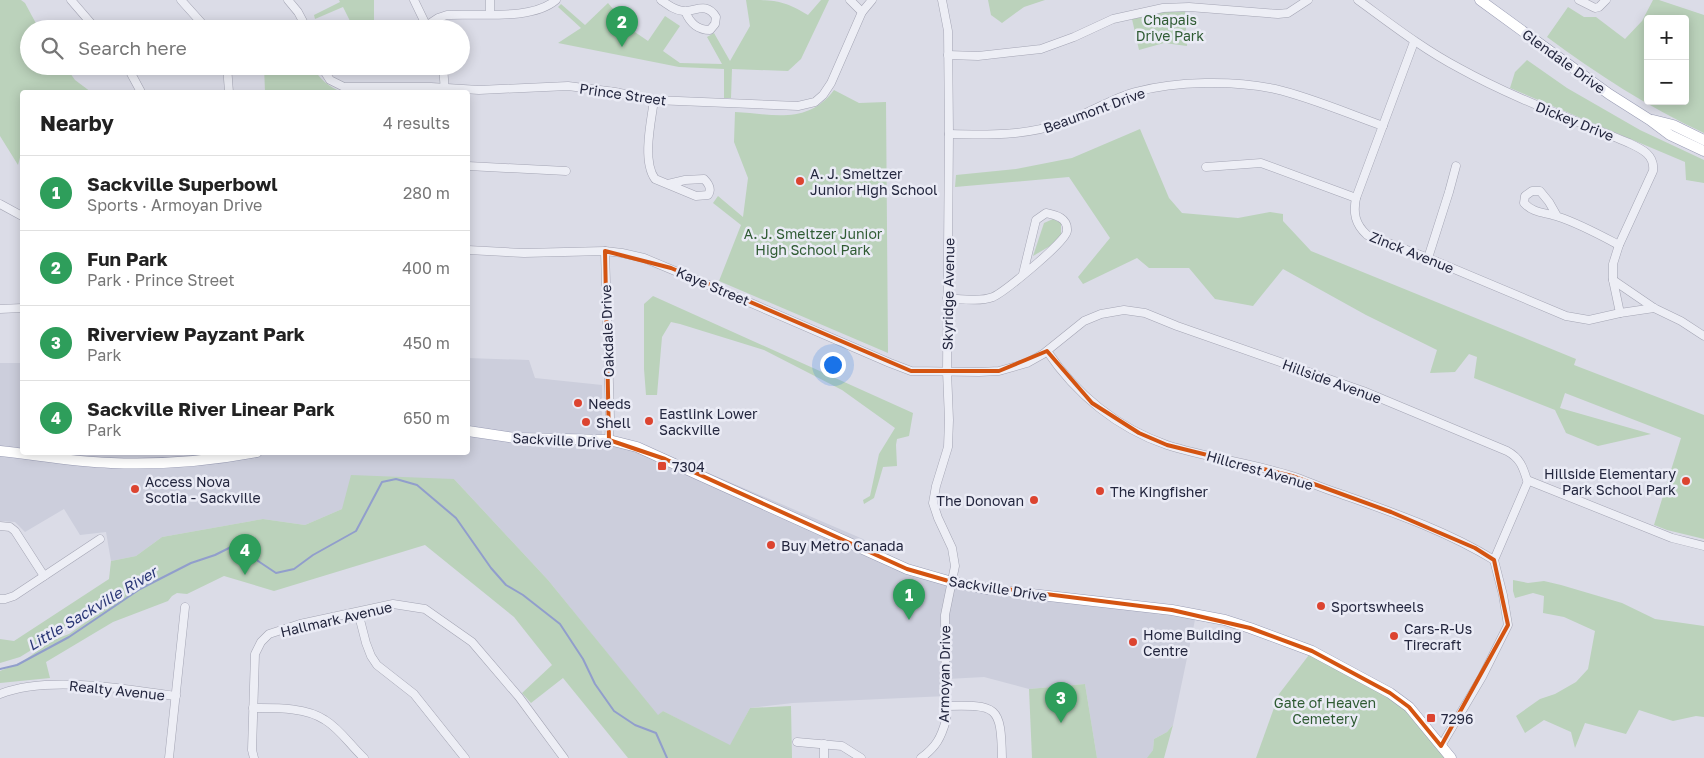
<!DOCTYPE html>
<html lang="en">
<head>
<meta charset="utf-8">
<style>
	:root { --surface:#fff; --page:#f6f6f6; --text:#222; --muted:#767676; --line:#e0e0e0; --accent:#ea580c }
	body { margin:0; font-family:"Golos Text",sans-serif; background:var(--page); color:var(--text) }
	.controls { position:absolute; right:15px; top:15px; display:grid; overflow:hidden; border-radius:5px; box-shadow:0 2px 12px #0003 }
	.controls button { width:45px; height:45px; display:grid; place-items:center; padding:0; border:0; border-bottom:1px solid var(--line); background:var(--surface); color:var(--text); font:25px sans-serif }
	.you { position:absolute; left:832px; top:364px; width:18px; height:18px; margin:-12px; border:4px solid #fff; border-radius:50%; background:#1a73e8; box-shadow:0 0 0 8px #1a73e833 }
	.badge { display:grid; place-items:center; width:32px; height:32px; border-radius:50%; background:var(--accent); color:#fff; font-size:16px; font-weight:700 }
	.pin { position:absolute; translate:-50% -41px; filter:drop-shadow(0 1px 2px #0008) }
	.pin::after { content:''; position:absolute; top:26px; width:18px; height:15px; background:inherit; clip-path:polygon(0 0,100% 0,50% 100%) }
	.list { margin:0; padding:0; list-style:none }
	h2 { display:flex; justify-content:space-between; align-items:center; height:65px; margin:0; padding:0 20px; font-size:21px }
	h2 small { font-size:16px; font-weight:400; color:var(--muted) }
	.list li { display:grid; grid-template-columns:32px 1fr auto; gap:15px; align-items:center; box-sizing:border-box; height:75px; padding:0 20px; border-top:1px solid var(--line) }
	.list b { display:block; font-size:19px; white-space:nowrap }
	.list p { margin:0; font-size:16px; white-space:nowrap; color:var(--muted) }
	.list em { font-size:16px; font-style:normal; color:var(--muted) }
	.icon { flex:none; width:28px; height:28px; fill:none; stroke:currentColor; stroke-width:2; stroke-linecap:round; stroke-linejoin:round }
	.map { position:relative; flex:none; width:1704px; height:758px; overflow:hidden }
	.search { position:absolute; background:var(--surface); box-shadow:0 2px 12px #0003; left:20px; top:20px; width:450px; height:55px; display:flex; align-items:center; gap:12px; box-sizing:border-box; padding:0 18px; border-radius:28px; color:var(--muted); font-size:19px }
	.panel { position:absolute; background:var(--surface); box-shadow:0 2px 12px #0003; left:20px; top:90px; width:450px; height:365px; border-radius:5px }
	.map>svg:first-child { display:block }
	.built { fill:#cccedc }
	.green { fill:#bbd2bb; fill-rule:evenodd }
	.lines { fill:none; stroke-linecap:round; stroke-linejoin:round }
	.stream { stroke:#919ecc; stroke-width:2 }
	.minor-casing { stroke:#a4a5b4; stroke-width:9 }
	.major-casing { stroke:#999cb4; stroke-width:11 }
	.minor { stroke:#edeef5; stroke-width:8 }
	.major { stroke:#fff; stroke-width:10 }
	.marked { fill:none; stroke:#d45411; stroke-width:4; stroke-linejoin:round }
	.poi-dot { fill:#dc4430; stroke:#eaebf5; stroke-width:2 }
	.labels { text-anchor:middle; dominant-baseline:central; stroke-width:5; stroke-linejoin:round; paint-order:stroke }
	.park-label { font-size:14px; fill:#2f5b33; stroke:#eaebf5 }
	.street-label { font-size:14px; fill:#23263e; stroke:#eaebf5 }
	.poi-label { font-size:14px; fill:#23263e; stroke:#eaebf5; text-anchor:start }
	.water-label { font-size:15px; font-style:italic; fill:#2a3776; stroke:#eaebf5 }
</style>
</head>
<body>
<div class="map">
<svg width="1704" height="758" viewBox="0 0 1704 758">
	<rect width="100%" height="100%" fill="#dbdce7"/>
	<polygon class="built" points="468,358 529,360 535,378 602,385 602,438 655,450 863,539 903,569 961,584 1196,615 1173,725 1167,732 1154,739 1153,750 1148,758 1097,758 1085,684 1029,689 984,677 947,679 947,696 793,703 750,708 730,746 663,711 658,716 548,580 454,479 342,509 305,525 263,519 162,537 136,556 111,561 106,532 80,535 64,509 25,532 15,522 0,521 0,363 22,363 22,452 468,452"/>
	<g class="green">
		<polygon points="0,0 21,0 25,3 39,29 29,29 29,66 65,66 75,80 91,92 22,92 22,150 18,165 0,136"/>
		<polygon points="339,0 374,0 374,29 354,29 343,7 315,19 314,15 340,2"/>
		<path d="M746,0C776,0 783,0 808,15L821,0H829L801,59L788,71L732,69L731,98H724V69L679,67L558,43L581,28L558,7L561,4L585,25L608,3L629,28L648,41L665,16L680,26L663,51L680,63L722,64L707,37L714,33L730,61L750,26Z"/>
		<polygon points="988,0 1045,0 1024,7 1002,23 991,15"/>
		<path d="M1653,0H1659L1704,15V133C1648,107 1597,74 1547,37L1568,7L1584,17H1596L1625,39L1642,21ZM1648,19H1685V101H1648Z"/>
		<polygon points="1169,11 1185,11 1187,46 1164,43 1139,50 1132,19"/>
		<polygon points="1527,60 1567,88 1640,130 1704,160 1704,183 1686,180 1685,162 1510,88 1515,72"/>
		<path d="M264,66H312C319,79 329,87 342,92H265Z"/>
		<path d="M834,90L859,103L886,102L888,353L719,281L741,225L713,203L718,196L743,217L748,178L734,142L735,112C773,114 808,125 834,90Z"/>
		<polygon points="1140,129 1169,198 1182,213 1238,218 1270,212 1283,214 1283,221 1311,251 1576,359 1574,365 1704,415 1704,539 1667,530 1654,525 1681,438 1565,393 1560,408 1651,434 1598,446 1566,433 1555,410 1474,378 1477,357 1469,354 1455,372 1430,373 1437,350 1366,315 1283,269 1253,306 1215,299 1189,268 1149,268 1137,258 1083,284 1078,277 1110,238 1069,177 955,187 956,175 1016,169 1072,158"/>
		<polygon points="1053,219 1061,223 1061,237 1050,246 1033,256 1044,223"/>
		<polygon points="653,296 913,413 909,436 897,439 896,445 897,466 883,467 874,498 864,504 863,500 870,496 879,454 895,428 842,390 764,350 680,324 671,322 662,337 657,395 646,395 644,369 644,304"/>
		<polygon points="351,475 454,479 548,580 658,715 663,711 730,745 750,708 791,706 792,758 628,758 563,678 531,703 522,693 552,665 514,617 425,545 274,591 224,576 187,594 177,593 172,596 168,601 113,622 46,662 50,678 0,683 0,671 22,662 51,641 69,634 110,605 109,601 89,611 75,624 53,635 33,649 20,657 0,663 0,639 14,641 109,579 111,561 136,556 162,537 263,519 305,525 342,509"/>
		<polygon points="1513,580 1528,583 1544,581 1561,585 1622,603 1655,619 1704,626 1704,717 1696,716 1673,721 1639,710 1626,734 1585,723 1575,748 1571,732 1544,720 1525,733 1516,716 1540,699 1555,694 1576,682 1588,669 1595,631 1564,617 1543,613 1544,596 1533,593 1515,598 1513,591"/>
		<polygon points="1312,651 1390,693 1451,758 1256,758 1279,694"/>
		<polygon points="1085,684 1097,758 1032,758 1029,689"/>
		<polygon points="1173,725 1164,758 1147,758 1153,750 1154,739 1167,732"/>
	</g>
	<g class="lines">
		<polyline class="stream" points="0,669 17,665 69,637 140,589 191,563 215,555 231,547 248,545 258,561 276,573 294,569 313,555 356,531 382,482 396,479 417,485 456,518 491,568 506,585 523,595 560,624 583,659 595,684 614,711 635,725 656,733 667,758"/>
		<defs>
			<g id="minor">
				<polyline points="71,0 96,29"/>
				<polyline points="181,0 207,29"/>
				<polyline points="288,0 298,12 307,29"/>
				<polyline points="414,0 428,29"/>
				<path d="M661,0C668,5 674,10 683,11C695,12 706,1 716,17L715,24L710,30C697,30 690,23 685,11"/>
				<polyline points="850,0 862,12"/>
				<path d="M1358,0C1391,24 1423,49 1459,68C1513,98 1572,119 1629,143C1642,149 1655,155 1653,171L1619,245L1613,264V280L1620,313"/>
				<polyline points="1579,0 1595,8 1599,7 1606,0"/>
				<polyline points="490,14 490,0"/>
				<path d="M426,26L438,18L447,15C479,13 531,21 556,0"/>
				<path d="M1414,42L1356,198C1353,213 1355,224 1367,235L1428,258L1566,316L1589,320L1620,313L1654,308"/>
				<polyline points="948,55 978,56 1041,49 1074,37 1113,19 1163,8 1189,7 1278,14 1288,13 1308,0"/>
				<polyline points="127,66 141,92"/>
				<polyline points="227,66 229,92"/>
				<polyline points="321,66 330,80 344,87 431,87 479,90 568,86 615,92 654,100 798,106 815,102 823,95 831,83 862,12 872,0"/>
				<polyline points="443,66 445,92"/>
				<path d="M654,100C651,122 642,161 655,179L696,196L708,195C712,189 709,184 704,179L685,180L668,184"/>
				<path d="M949,134C988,135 1025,136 1062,123C1086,115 1112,98 1135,92C1177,81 1233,80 1275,89C1310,97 1349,114 1383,126"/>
				<polyline points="468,166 566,171"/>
				<polyline points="1206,167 1261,163 1356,198"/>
				<polyline points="0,204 22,216"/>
				<path d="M1557,216L1549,202L1540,191H1532L1525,196L1524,203C1534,214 1546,212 1559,217C1580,224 1600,235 1619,245"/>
				<path d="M468,250L524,253L605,251L622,253L644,258L723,291L890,363L911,371L979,372L999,371L1027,363L1043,354L1084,321L1101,314L1124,310L1145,313L1177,326L1363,391L1507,451C1520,458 1523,467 1527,480L1672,538L1704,546"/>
				<polyline points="605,251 610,418 609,440"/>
				<polyline points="1428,258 1449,192 1456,166"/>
				<polyline points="1613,280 1654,308 1681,321 1704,336"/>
				<path d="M947,298C961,299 980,302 993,297C1004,292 1067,241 1067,231C1068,218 1056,215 1046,213L1036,220L1023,274"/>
				<polyline points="0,309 22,308"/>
				<path d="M1047,351C1076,394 1117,428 1167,445C1208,458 1251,463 1292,476C1307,481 1322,488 1338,493C1391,512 1445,530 1494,560"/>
				<polyline points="0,526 10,527 15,531 44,576"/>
				<polyline points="0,599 5,599 14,596 100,539"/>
				<polyline points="358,612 366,643 371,656 377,665 414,694 465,758"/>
				<path d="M0,694C48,675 125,689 176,696"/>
				<path d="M946,706C997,705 1001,705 1002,758"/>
				<path d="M253,708C276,708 306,707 325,720C340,729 351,746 364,758"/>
				<polyline points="797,742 842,746 861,758"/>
				<polyline points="1441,746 1482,677 1508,625 1503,595 1494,560 1528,481"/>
				<polyline points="169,758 185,607"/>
				<polyline points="254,758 252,750 255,654 261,642 269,634 300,624 393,604 425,609 472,642 519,697 564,758"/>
				<polyline points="824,758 824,744"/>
				<path d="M921,758C936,747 941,738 946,720L945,615L955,566L952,548L938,518L933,503L936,486L948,447L949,420L947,371L949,134L948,31L942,0"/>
			</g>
			<g id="major">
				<polyline points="1480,0 1609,94 1650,120 1670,135 1704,151"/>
				<polyline points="1653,120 1673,125 1704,140"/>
				<polyline points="468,431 515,438 609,440 637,447 907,569 952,582 988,589 1172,610 1225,620 1250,628 1312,651 1390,693 1409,707 1451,758"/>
				<path d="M0,451C37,455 74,462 111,463C159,465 210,461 257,452"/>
			</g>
		</defs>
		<use href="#minor" class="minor-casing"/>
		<use href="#major" class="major-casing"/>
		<use href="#minor" class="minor"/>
		<use href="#major" class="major"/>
	</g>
	<path class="marked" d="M605,251L671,268L911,371H999L1047,351L1092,403L1139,433L1167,445L1292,476L1391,512L1475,548L1494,560L1508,625L1441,746L1409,707L1390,693L1312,651L1250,628L1172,610L952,582L907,569L665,459L609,440Z"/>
	<g class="poi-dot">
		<circle cx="800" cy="181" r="5"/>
		<circle cx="578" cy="403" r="5"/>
		<circle cx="649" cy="421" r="5"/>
		<circle cx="586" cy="422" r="5"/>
		<rect x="657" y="461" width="10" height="10" rx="2.5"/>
		<circle cx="1686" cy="481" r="5"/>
		<circle cx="135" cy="489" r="5"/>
		<circle cx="1100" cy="491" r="5"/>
		<circle cx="1034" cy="500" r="5"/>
		<circle cx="771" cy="545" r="5"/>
		<circle cx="1321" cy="606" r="5"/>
		<circle cx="1394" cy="636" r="5"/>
		<circle cx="1133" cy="642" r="5"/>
		<rect x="1426" y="713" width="10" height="10" rx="2.5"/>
	</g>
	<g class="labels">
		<g class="park-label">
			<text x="1170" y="19">Chapais<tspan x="1170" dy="16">Drive Park</tspan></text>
			<text x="813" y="233">A. J. Smeltzer Junior<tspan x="813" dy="16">High School Park</tspan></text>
			<text x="1325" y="702">Gate of Heaven<tspan x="1325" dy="16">Cemetery</tspan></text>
		</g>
		<g class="street-label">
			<text transform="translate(1564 61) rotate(36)">Glendale Drive</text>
			<text transform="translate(623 94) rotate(8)">Prince Street</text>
			<text transform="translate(1094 110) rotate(-20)">Beaumont Drive</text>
			<text transform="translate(1575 121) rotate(22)">Dickey Drive</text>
			<text transform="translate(1412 252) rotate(22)">Zinck Avenue</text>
			<text transform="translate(713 286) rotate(23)">Kaye Street</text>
			<text transform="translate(948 294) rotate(-89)">Skyridge Avenue</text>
			<text transform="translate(607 331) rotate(-92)">Oakdale Drive</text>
			<text transform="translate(1332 381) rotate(20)">Hillside Avenue</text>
			<text transform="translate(562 440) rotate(3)">Sackville Drive</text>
			<text transform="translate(1260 470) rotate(16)">Hillcrest Avenue</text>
			<text transform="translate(998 588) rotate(9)">Sackville Drive</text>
			<text transform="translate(336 619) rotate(-13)">Hallmark Avenue</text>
			<text transform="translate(944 674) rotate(-89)">Armoyan Drive</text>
			<text transform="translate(117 690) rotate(6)">Realty Avenue</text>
		</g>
		<g class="poi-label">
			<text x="810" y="173">A. J. Smeltzer<tspan x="810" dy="16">Junior High School</tspan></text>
			<text x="588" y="403">Needs</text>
			<text x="659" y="413">Eastlink Lower<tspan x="659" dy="16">Sackville</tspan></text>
			<text x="596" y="422">Shell</text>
			<text x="672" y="466">7304</text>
			<text x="1676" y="473" text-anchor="end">Hillside Elementary<tspan x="1676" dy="16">Park School Park</tspan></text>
			<text x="145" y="481">Access Nova<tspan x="145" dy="16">Scotia - Sackville</tspan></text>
			<text x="1110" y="491">The Kingfisher</text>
			<text x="1024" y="500" text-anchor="end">The Donovan</text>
			<text x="781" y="545">Buy Metro Canada</text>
			<text x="1331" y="606">Sportswheels</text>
			<text x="1404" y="628">Cars-R-Us<tspan x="1404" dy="16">Tirecraft</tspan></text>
			<text x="1143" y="634">Home Building<tspan x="1143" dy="16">Centre</tspan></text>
			<text x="1441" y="718">7296</text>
		</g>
		<g class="water-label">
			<text transform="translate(92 608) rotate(-31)">Little Sackville River</text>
		</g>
	</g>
</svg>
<div class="controls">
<button>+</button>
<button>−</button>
</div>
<div class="you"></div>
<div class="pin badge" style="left:909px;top:620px;background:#2e9e5b">1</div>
<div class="pin badge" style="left:622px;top:47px;background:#2e9e5b">2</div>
<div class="pin badge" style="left:1061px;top:723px;background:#2e9e5b">3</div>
<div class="pin badge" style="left:245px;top:575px;background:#2e9e5b">4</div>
<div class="search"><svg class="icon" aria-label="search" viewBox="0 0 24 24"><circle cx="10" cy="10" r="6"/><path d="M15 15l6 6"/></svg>Search here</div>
<section class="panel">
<h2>Nearby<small>4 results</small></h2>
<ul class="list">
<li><span class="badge" style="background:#2e9e5b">1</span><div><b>Sackville Superbowl</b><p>Sports · Armoyan Drive</p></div><em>280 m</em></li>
<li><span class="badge" style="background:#2e9e5b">2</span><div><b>Fun Park</b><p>Park · Prince Street</p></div><em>400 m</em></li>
<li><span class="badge" style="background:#2e9e5b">3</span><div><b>Riverview Payzant Park</b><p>Park</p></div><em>450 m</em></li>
<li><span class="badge" style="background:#2e9e5b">4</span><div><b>Sackville River Linear Park</b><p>Park</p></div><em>650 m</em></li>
</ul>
</section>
</div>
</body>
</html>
